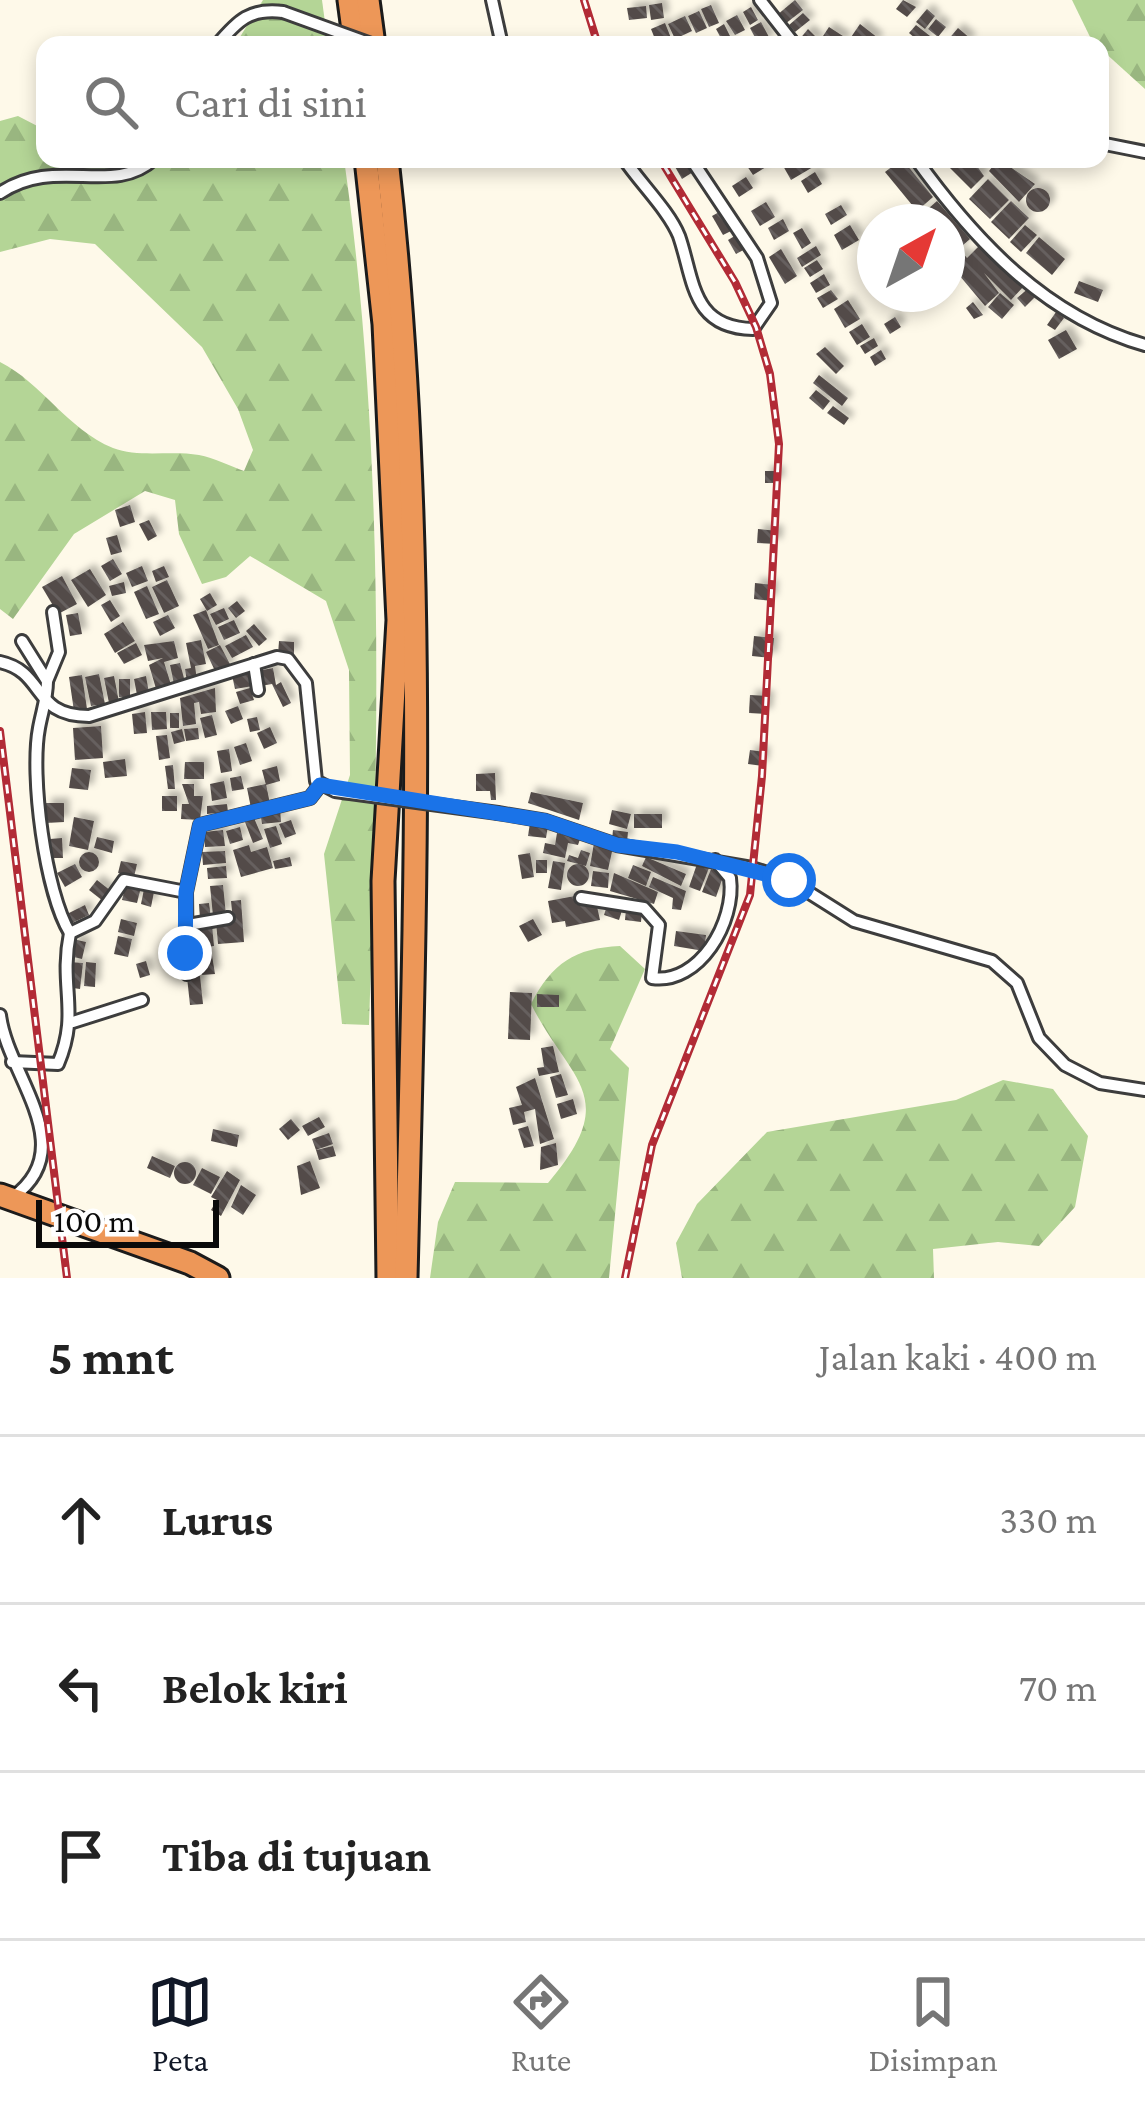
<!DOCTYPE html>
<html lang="id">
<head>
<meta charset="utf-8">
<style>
	:root { --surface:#fff; --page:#f6f6f6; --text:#222; --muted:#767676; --line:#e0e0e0; --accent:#111827 }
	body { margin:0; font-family:"Crimson Pro",serif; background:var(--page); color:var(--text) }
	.compass { position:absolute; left:857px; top:204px; width:108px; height:108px; border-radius:50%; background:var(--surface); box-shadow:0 6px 18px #0003; rotate:40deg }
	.scale { position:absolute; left:36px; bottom:30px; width:183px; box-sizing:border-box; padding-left:12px; border:6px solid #0a0a0a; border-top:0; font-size:33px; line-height:42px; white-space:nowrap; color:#0a0a0a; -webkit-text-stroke:9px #fff; paint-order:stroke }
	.stop { position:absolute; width:36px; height:36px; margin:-27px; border:9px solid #1a73e8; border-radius:50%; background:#fff }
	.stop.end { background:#1a73e8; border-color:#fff; box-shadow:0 3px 12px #0008 }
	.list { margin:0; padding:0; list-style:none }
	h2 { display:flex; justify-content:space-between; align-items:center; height:156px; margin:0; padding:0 48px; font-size:51px }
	h2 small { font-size:39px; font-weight:400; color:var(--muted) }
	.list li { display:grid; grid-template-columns:78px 1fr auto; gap:36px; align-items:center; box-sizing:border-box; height:168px; padding:0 48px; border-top:3px solid var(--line) }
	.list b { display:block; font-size:45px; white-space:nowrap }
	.list em { font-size:39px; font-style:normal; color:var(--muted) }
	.icon { flex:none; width:66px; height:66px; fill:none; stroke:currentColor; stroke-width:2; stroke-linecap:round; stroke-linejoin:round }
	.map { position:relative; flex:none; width:1145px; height:1278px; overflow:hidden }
	.search { position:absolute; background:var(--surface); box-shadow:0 6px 18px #0003; left:36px; right:36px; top:36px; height:132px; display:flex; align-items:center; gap:30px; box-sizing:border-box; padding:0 42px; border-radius:24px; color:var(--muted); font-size:45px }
	.sheet { height:660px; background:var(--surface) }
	nav { display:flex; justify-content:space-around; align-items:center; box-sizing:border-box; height:168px; border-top:3px solid var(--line); background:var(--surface); font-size:33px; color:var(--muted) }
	nav a { display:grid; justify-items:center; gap:6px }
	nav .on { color:var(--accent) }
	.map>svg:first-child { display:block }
	.forest { fill:url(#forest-firs) }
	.building { fill:url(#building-back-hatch); filter:url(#shadow) }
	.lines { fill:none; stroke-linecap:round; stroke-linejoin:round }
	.minor-casing { stroke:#3d3d3d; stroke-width:16 }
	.motorway-casing { stroke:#1b1b1b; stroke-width:27 }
	.minor { stroke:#fff; stroke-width:10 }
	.motorway { stroke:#ed9758; stroke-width:21 }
	.rail-casing { stroke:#b22b36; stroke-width:8 }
	.rail { stroke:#fff; stroke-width:3; stroke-dasharray:9; stroke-linecap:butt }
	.minor-bridge-casing { stroke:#3d3d3d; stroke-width:16; stroke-linecap:butt }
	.minor-bridge { stroke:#fff; stroke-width:10 }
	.route { stroke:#1a73e8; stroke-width:15 }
</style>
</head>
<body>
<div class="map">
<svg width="1145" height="1278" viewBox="0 0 1145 1278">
	<defs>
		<pattern id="forest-firs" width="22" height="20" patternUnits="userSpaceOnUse" patternTransform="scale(3)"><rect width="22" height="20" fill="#b4d596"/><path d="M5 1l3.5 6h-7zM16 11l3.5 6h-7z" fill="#99b680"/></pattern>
		<pattern id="building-back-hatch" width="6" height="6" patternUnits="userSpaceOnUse" patternTransform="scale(3)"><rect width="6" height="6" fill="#524b48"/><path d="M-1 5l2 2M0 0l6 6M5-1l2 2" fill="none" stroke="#66605e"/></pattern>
		<filter id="shadow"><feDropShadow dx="5.5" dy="-5.5" stdDeviation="3" flood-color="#0004"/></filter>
	</defs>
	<rect width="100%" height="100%" fill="#fef9e9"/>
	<g class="forest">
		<polygon points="263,0 322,0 328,45 235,45"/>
		<polygon points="1072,0 1145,0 1145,89 1092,41"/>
		<path d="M18,116L45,130V159L161,166L180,159H344C385,447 379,735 369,1025L342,1024L324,854L350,775L349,670L326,601L250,556L226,577L202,584L179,534L175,500L145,491L74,534L13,619L0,609V362C42,383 67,429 113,448C139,458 172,450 199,455C214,458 230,466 244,471L253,450L238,409L202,347L95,244L50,239L0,252V121Z"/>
		<path d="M620,946L645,969L610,1049L629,1068L609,1278H430L438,1222L455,1182L548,1183C623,1095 570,1082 531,1004C552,963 575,948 620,946Z"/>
		<polygon points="1003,1080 1053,1089 1088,1136 1075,1207 1039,1246 998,1242 933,1249 934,1278 682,1278 676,1243 697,1204 767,1132 956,1100"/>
	</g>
	<g class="building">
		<polygon points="795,0 803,10 785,24 777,15"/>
		<polygon points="903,0 916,7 907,17 896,9"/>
		<polygon points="662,3 664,18 651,20 649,5"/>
		<polygon points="711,5 719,23 709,27 701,9"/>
		<polygon points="646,6 647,18 629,20 627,8"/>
		<polygon points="751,7 758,20 750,25 743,12"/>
		<polygon points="927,9 935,16 925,29 916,22"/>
		<polygon points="699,11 707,28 696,33 688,16"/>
		<polygon points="803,13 810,20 795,32 789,25"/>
		<polygon points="737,15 745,30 735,35 726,21"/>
		<polygon points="685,16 692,31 675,39 668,24"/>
		<polygon points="936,19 946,27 938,37 928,29"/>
		<polygon points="761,22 770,39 759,45 750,28"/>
		<polygon points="665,23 671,38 657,44 651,29"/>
		<polygon points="724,24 732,40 724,44 716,29"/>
		<polygon points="860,24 878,38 873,45 849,40"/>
		<polygon points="916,25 930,36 923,45 909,33"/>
		<polygon points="829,27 846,38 841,45 821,39"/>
		<polygon points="958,28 971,39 965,45 947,41"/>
		<polygon points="808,29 819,40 814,45 799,40"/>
		<polygon points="685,159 693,172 682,179 674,165"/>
		<polygon points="752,159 761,159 766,167 753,175 745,163"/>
		<polygon points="791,159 808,159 813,167 791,180 782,164"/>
		<polygon points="902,159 933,197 917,211 885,172"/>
		<polygon points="958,159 972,159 984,176 971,189 949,167"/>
		<polygon points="998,159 1010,159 1006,164 1035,184 1019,202 989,171"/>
		<polygon points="815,172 822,184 808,193 801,181"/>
		<polygon points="746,177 753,188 739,197 732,186"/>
		<polygon points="988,179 1009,200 990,219 969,199"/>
		<circle cx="1038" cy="200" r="12"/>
		<polygon points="937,201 970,239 954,253 947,245 947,222 927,222 921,215"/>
		<polygon points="1011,201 1029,218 1009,239 991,222"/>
		<polygon points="766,202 775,217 760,226 751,211"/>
		<polygon points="841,205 847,215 831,225 825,214"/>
		<polygon points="721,211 733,230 723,235 712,216"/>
		<polygon points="783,219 789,231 774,240 768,228"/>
		<polygon points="850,225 859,240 842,250 834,235"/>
		<polygon points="1025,225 1037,235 1021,252 1010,242"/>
		<polygon points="802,228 811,243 802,249 793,233"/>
		<polygon points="738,234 747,248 736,254 728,240"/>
		<polygon points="1039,237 1065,259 1052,275 1026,253"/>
		<polygon points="981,244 1024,286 1011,300 984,273 999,293 985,306 949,263 961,251 967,258"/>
		<polygon points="816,246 821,255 802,267 797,258"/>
		<polygon points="781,249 797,276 785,284 769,257"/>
		<polygon points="817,260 823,269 810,277 804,268"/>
		<polygon points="824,274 830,285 816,293 810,283"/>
		<polygon points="1079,281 1103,290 1098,302 1074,293"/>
		<polygon points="1030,287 1037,295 1025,307 1017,298"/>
		<polygon points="831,290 838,299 823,308 817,298"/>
		<polygon points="1000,293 1014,305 1002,319 988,307"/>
		<polygon points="848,300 860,319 845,328 834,309"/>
		<polygon points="973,302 983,315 974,319 966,308"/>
		<polygon points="1056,312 1064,318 1055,330 1047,325"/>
		<polygon points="895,317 901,327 890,334 884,324"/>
		<polygon points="862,324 870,337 857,345 849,332"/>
		<polygon points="1066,330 1077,349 1059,359 1048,340"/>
		<polygon points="874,338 878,346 865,354 860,346"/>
		<polygon points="825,347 844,366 836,374 816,354"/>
		<polygon points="881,350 886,359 875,366 870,357"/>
		<polygon points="819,375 848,398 842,406 813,383"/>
		<polygon points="816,390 830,401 823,410 809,398"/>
		<polygon points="833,406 849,418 844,425 827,413"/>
		<rect x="765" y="471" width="14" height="12"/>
		<polygon points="130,505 135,522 120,527 115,510"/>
		<polygon points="149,520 157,536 148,541 139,524"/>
		<polygon points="758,529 778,531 777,544 757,543"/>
		<polygon points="117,535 122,552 111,555 106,538"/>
		<polygon points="113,559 122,574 110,581 101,566"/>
		<polygon points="142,566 148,581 132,587 126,573"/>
		<polygon points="164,566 169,577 156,582 152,571"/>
		<polygon points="90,569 106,595 88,607 71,580"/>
		<polygon points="62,576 77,604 58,614 42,587"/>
		<polygon points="167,580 179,606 164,613 152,587"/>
		<polygon points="124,582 126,593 112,596 109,586"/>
		<polygon points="755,583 773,585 772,601 754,599"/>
		<polygon points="147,586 159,614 146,619 134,592"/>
		<polygon points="210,593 217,605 207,611 200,599"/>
		<polygon points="110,600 120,616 111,622 101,605"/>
		<polygon points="237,601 245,611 236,618 228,608"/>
		<polygon points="224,608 229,619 216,625 210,614"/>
		<polygon points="206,610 219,645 208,649 193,615"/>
		<polygon points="78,613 82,634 70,636 66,615"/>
		<polygon points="168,615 175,628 160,636 153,622"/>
		<polygon points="234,620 240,633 224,640 218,627"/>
		<polygon points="123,622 135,641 115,653 104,634"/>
		<polygon points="254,624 267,639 259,646 246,631"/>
		<polygon points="246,635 253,647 232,658 225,646"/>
		<polygon points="754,636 774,638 772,658 752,656"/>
		<polygon points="201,640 206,664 195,666 197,680 187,682 185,669 191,668 186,643"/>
		<polygon points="174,641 178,658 164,662 172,688 157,692 149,665 163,658 148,661 144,645"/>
		<polygon points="279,641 294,642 294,655 278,655"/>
		<polygon points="136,643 142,655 124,664 117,653"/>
		<polygon points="220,645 231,666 216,673 206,652"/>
		<polygon points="180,663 185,682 174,684 170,665"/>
		<polygon points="273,668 276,685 281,682 291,703 283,707 272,684 260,686 257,671"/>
		<polygon points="251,672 253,686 235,689 232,675"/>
		<polygon points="99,674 105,704 91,706 85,677"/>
		<polygon points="82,675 87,709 74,711 69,677"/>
		<polygon points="114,676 119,702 109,703 104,678"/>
		<polygon points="146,676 149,693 137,695 134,679"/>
		<rect x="119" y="679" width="11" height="18"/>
		<polygon points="215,688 216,712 201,714 199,702 194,703 196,724 183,726 180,698"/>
		<polygon points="250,688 254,700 240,704 236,692"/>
		<polygon points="750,695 769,696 767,714 749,713"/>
		<polygon points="238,706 243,719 231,724 225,711"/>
		<polygon points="145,712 147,733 134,734 132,714"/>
		<polygon points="151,712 166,712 167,729 152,730"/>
		<rect x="170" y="713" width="9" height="15"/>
		<polygon points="212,715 217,735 205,738 200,718"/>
		<polygon points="257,717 260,730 250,732 247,719"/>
		<polygon points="101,726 103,758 75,760 73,728"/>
		<polygon points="270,727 277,743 264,749 257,733"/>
		<polygon points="198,728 199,739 186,741 184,729"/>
		<polygon points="182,729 185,741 174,744 171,732"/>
		<polygon points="167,735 170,758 159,760 156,736"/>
		<polygon points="246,743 252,761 240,765 234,747"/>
		<polygon points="229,749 232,771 221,773 217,751"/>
		<polygon points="750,750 765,752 763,766 748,764"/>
		<polygon points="125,759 127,776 105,778 103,762"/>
		<polygon points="185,762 204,762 204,779 184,779"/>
		<polygon points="173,765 175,789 168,789 165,766"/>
		<polygon points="277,766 280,781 266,785 262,770"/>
		<polygon points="72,768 91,770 88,790 69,788"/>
		<polygon points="495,773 496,800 491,800 490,791 476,791 476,774"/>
		<polygon points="241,776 244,789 232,791 230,778"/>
		<polygon points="224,781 227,798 212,801 210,784"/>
		<polygon points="182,784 194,784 194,796 203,796 200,820 181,819 182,804 189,804"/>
		<polygon points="266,784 270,804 251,808 247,788"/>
		<polygon points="531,792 583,803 579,820 528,803"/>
		<rect x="162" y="796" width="15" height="15"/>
		<polygon points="46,803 64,803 64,822 46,823"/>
		<polygon points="227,804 228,812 207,814 207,806"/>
		<polygon points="280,808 281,822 262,824 260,811"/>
		<polygon points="612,810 631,814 627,829 609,824"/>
		<rect x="634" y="814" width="28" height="14"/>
		<polygon points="74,817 94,821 88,850 69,846"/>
		<polygon points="254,818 263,839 253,843 245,822"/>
		<polygon points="291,820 296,834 285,838 279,824"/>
		<polygon points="530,823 548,826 546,838 528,836"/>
		<polygon points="276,826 282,844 270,848 264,829"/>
		<polygon points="240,827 243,840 230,844 226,831"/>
		<polygon points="223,830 225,846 205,847 204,832"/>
		<polygon points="613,830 628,832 627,842 612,840"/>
		<polygon points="557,833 580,839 578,845 568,843 565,858 543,853 545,843 555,845"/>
		<polygon points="97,837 114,841 112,853 94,848"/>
		<polygon points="62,838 63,858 50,858 50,839"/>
		<polygon points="594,843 613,847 608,870 590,866"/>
		<polygon points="249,845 251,852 267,847 273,868 241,877 233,850"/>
		<polygon points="581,850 590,853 586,866 567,861 569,855 578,858"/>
		<polygon points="225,851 226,863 203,865 202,852"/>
		<circle cx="89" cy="862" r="10"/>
		<polygon points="530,853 534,877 522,879 518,855"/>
		<polygon points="290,857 292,866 275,869 273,861"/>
		<polygon points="646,857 686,874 681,886 642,866"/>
		<rect x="536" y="860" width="11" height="13"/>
		<polygon points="121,861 137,864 134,877 118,873"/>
		<polygon points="553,861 565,863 561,890 548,888"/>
		<circle cx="578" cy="875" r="11"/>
		<polygon points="75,864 82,877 65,887 57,873"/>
		<polygon points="697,864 709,868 700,891 689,887"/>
		<polygon points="633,865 651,872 646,886 628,878"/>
		<polygon points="226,866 227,878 208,879 207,868"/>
		<polygon points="711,869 724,874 716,897 702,892"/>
		<polygon points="593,871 609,873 608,888 591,886"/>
		<polygon points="614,873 658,892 654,904 610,891"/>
		<polygon points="653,877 686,891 681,910 672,909 673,898 649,887"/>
		<polygon points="97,880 111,891 103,901 89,890"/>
		<polygon points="126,883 141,887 137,903 122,900"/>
		<polygon points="223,885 226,915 213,916 210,886"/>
		<polygon points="144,889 154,892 151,907 141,904"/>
		<polygon points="575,896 577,905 596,902 600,920 566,927 565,921 552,923 548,901"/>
		<polygon points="241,900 244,942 218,944 216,922 233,921 231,901"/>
		<polygon points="608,902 623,907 619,920 604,915"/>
		<polygon points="209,903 211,918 200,919 199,904"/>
		<polygon points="85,905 89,915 72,923 67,914"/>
		<polygon points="626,909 642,911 641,922 625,920"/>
		<polygon points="121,919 137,923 134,936 118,932"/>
		<polygon points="533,919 542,935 528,942 519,926"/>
		<polygon points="212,925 214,946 201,948 199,926"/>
		<polygon points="676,931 706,935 704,951 674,946"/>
		<polygon points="118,936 132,939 128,957 114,954"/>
		<polygon points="73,939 86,942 82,959 69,956"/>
		<polygon points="211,949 215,974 202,975 200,950"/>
		<polygon points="146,961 150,975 140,978 136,964"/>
		<polygon points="69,962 83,963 80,989 66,987"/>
		<polygon points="86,962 96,963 95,987 84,986"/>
		<polygon points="200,976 203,1004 190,1005 187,977"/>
		<polygon points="510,992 532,993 530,1040 508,1039"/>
		<polygon points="537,994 559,995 559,1007 537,1007"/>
		<polygon points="553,1046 559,1072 539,1076 537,1068 544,1067 541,1048"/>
		<polygon points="561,1074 568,1095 556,1098 550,1077"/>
		<polygon points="535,1078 554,1139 540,1144 535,1109 524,1112 526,1122 513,1125 509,1108 522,1105 516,1087"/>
		<polygon points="573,1099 577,1114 561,1119 557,1104"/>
		<polygon points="319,1117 325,1127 308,1136 302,1126"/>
		<polygon points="291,1119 300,1130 288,1140 279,1129"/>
		<polygon points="528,1126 534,1146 524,1148 518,1129"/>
		<polygon points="213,1129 239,1135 237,1147 211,1141"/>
		<polygon points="329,1133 333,1144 316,1150 312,1139"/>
		<polygon points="556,1143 558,1165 540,1170 541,1147"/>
		<polygon points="333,1146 336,1156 319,1160 316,1150"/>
		<polygon points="152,1156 175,1166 170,1178 147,1168"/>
		<polygon points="310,1161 320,1188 301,1195 297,1166"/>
		<circle cx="185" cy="1173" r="11"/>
		<polygon points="202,1168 220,1177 211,1194 193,1185"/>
		<polygon points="227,1171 240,1180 221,1216 211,1210 217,1200 211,1197"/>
		<polygon points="241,1185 256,1195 243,1215 231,1207"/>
	</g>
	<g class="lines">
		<defs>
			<g id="minor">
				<polyline points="492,0 502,45"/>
				<polyline points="760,0 795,45"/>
				<path d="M217,45C238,20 250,8 283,12"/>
				<polyline points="1100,143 1145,152"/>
				<path d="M624,159C640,183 669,211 679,236C694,279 691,328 753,329L771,303L757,258L691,159"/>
				<path d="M916,159C975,241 1046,317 1145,345"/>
				<path d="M0,193C56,155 113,197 154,159"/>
				<path d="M22,641L47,681C47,699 42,711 39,728C30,775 45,892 70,933L95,921L124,880L186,892"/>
				<path d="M0,662C46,672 31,716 89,716L277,657L288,659L306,683L316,781L335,791"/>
				<polyline points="254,664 258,690"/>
				<polyline points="47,681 59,652 53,612"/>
				<polyline points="498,813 546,821 617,845 752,868 789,880 854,921 992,961 1017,983 1039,1038 1065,1065 1100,1083 1145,1090"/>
				<path d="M581,898L644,908L659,925L652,978C699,985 736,922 730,878L715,860"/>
				<polyline points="188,925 228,918"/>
				<polyline points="187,974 186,892 200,825 310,798 320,785"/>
				<path d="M0,1015C7,1075 82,1147 13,1197"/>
				<polyline points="73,1022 142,1000"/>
				<path d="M12,1062L58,1064C80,1012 59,988 70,933"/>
			</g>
			<g id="motorway">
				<polyline points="349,0 355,45"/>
				<polyline points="368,0 374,45"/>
				<polyline points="366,159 384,324 398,620 383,881 388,1278"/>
				<path d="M387,159C429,531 415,905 406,1278"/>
				<polyline points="0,1195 190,1263 218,1278"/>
			</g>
		</defs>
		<use href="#minor" class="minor-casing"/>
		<use href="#motorway" class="motorway-casing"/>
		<use href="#minor" class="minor"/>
		<use href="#motorway" class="motorway"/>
		<defs>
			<g id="rail">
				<polyline points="584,0 598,45"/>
				<polyline points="0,731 67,1278"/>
				<polyline points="625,1278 652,1145 750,895 762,776 779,444 770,374 756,327 735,282 660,159"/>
			</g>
		</defs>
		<use href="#rail" class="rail-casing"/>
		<use href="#rail" class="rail"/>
		<defs>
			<g id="minor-bridge">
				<polyline points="283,12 374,45"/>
				<polyline points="335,791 498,813"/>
			</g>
		</defs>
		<use href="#minor-bridge" class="minor-bridge-casing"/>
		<use href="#minor-bridge" class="minor-bridge"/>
	</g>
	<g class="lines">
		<polyline class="route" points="185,953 186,892 200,825 310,798 320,785 546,821 617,845 677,852 789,880"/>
	</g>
</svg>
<svg class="compass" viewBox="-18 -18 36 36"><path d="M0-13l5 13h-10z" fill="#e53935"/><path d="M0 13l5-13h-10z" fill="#767676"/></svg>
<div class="scale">100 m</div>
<div class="stop" style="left:789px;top:880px"></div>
<div class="stop end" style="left:185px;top:953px"></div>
<div class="search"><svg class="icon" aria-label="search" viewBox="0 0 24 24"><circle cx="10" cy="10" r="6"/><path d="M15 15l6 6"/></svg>Cari di sini</div>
</div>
<section class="sheet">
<h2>5 mnt<small>Jalan kaki · 400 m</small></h2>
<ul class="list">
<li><svg class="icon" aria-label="ahead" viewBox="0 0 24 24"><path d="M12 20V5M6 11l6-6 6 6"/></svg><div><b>Lurus</b></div><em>330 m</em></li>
<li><svg class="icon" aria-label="left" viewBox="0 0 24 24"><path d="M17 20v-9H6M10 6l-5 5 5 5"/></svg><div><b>Belok kiri</b></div><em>70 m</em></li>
<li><svg class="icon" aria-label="arrive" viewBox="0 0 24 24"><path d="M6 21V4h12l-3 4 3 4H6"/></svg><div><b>Tiba di tujuan</b></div></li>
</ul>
</section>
<nav>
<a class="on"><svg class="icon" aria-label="map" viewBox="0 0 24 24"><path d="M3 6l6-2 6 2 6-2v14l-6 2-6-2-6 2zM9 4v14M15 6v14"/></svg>Peta</a>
<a><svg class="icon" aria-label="directions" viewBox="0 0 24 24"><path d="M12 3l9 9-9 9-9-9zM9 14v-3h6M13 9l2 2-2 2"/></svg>Rute</a>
<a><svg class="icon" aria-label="saved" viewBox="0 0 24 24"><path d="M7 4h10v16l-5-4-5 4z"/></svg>Disimpan</a>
</nav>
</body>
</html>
